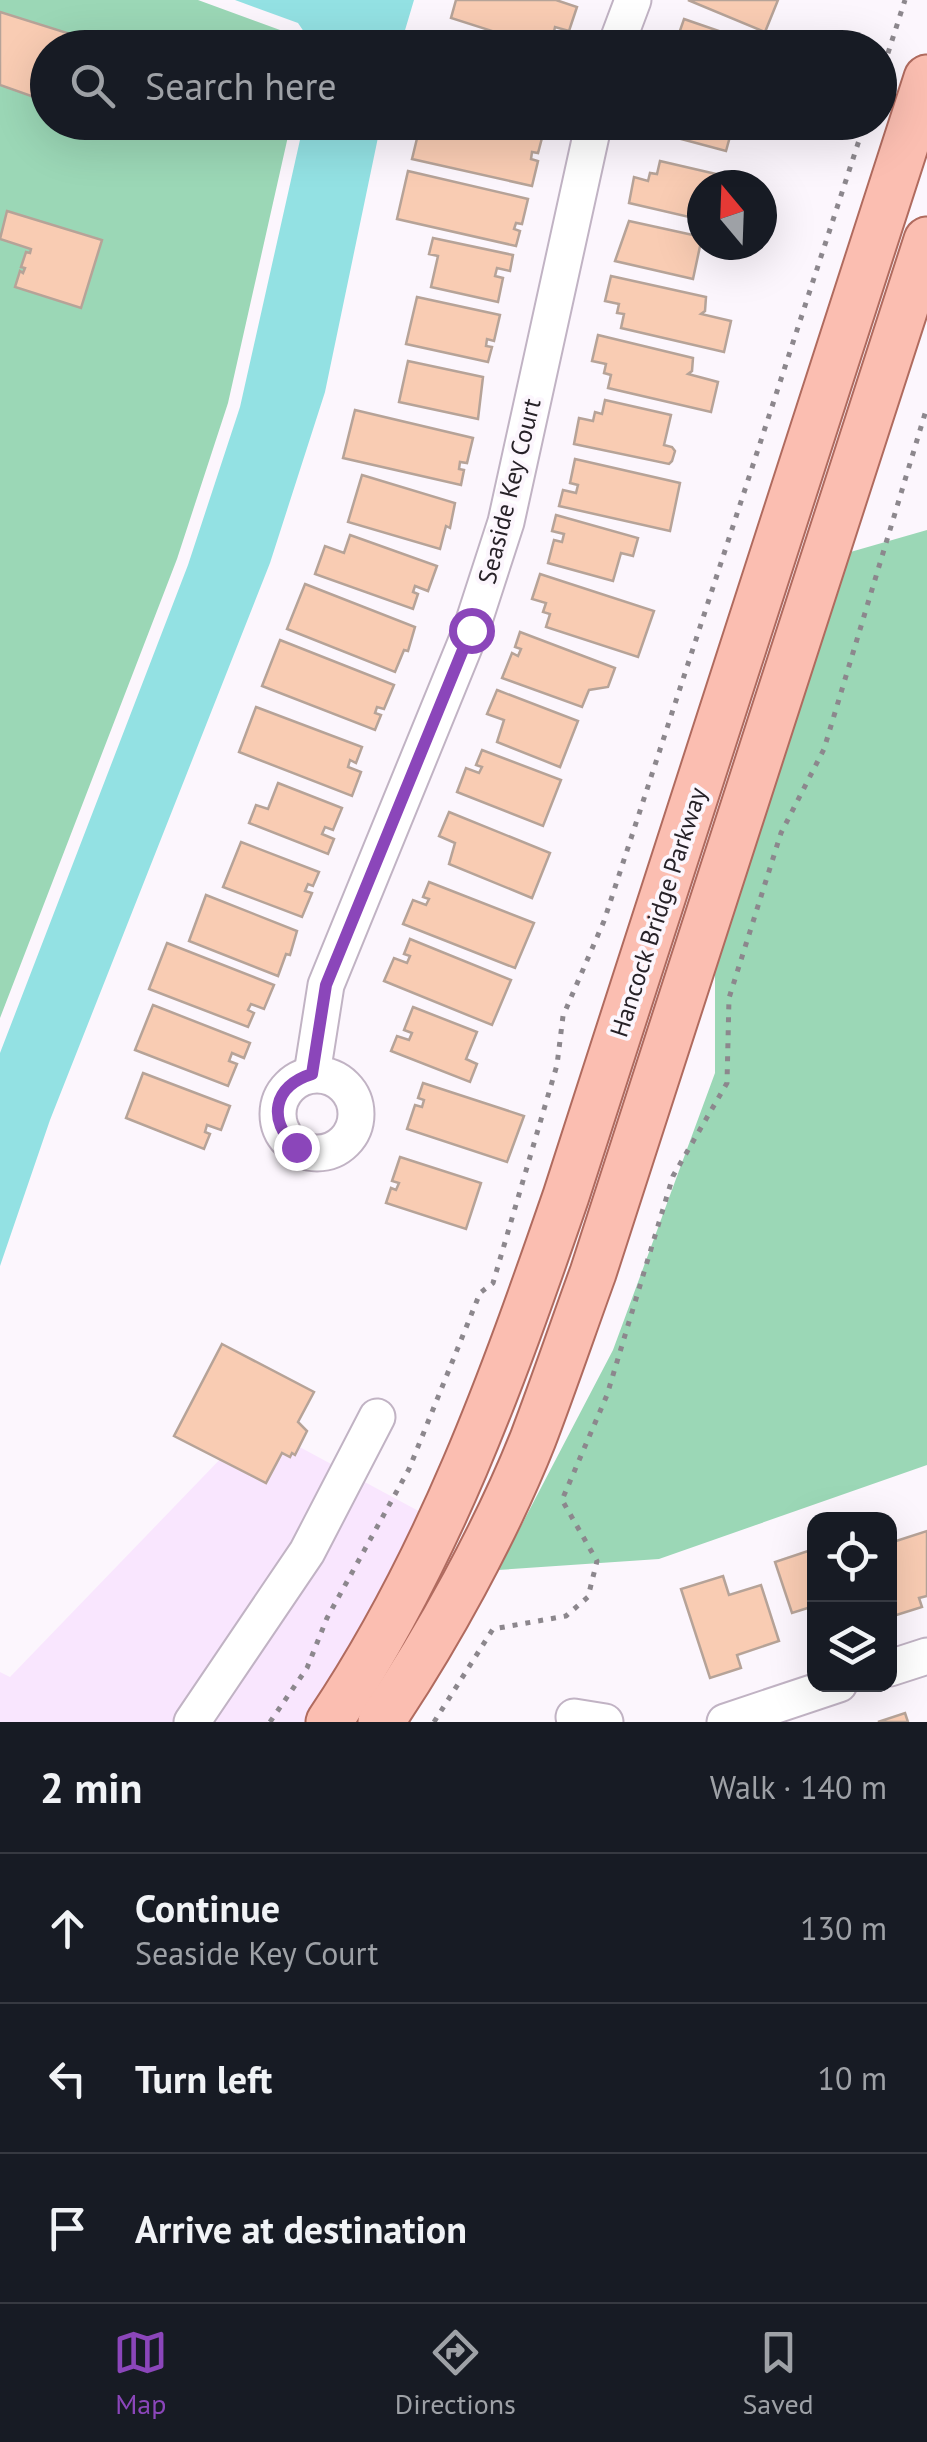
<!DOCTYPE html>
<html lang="en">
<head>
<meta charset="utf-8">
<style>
	:root { --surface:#171b24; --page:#20242c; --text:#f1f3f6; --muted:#9ea1a6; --line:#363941; --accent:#8b46ba }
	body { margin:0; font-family:"PT Sans",sans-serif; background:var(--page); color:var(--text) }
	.controls { position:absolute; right:30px; bottom:30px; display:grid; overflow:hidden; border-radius:20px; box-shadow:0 10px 40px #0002 }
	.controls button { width:90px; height:90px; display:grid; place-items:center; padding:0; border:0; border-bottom:2px solid var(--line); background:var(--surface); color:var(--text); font:50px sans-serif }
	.compass { position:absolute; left:687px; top:170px; width:90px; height:90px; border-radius:50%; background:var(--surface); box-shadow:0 10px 40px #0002; rotate:341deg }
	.stop { position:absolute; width:30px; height:30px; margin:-22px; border:8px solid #8b46ba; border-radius:50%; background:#fff }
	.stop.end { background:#8b46ba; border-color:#fff; box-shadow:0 2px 10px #0008 }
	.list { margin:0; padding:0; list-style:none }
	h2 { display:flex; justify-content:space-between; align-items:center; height:130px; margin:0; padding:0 40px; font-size:42px }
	h2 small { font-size:32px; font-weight:400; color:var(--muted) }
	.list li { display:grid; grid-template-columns:65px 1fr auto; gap:30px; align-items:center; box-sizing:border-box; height:150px; padding:0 40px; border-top:2px solid var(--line) }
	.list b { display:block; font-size:38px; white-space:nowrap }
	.list p { margin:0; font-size:32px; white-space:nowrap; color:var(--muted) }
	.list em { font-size:32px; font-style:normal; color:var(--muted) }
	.icon { flex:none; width:55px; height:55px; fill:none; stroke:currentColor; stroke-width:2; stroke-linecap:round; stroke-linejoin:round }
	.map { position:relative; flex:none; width:927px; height:1722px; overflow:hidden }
	.search { position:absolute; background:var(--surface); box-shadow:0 10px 40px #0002; left:30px; right:30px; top:30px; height:110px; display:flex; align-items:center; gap:25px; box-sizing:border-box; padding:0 35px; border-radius:55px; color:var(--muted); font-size:38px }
	.sheet { height:580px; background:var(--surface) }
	nav { display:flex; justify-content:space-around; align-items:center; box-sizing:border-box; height:140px; border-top:2px solid var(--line); background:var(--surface); font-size:28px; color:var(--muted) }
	nav a { display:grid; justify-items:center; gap:5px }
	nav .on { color:var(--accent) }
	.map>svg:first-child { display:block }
	.built { fill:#f9e6fe }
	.forest { fill:#9bd7b6 }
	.water { fill:#93e1e3 }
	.building { fill:#f9ccb3; stroke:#b6a398; stroke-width:2.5 }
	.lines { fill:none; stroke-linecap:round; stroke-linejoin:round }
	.minor-casing { stroke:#c1b3c4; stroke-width:39 }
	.major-casing { stroke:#b06b5f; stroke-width:49 }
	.path { stroke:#8c878d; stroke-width:5; stroke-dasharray:5 8; stroke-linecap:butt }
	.minor { stroke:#fff; stroke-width:35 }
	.major { stroke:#fbbeb1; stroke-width:45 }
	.route { stroke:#8b46ba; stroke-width:12 }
	.labels { text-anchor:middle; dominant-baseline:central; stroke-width:8; stroke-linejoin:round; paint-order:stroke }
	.street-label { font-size:25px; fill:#272228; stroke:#fcf6fd }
</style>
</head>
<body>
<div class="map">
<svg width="927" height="1722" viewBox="0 0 927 1722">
	<rect width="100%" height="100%" fill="#fcf6fd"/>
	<polygon class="built" points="255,1423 426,1515 310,1722 0,1722 0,1672 10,1677"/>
	<g class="forest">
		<polygon points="0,0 198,0 291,34 301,47 48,48 48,122 291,123 228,403 177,559 0,1018"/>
		<polygon points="927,530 927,1465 659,1559 498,1570 613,1350 715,1073 715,942 840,555"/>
	</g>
	<g class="water">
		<polygon points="235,0 414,0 400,47 315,48 298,23"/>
		<polygon points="304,122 381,123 325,392 270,563 50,1120 0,1266 0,1053 188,565 240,407"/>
	</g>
	<g class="building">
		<polygon points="456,0 556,0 577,7 569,31 555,27 553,36 546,34 542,47 451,18"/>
		<polygon points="688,0 778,0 765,32"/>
		<polygon points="0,12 80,37 77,48 48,48 48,102 0,85"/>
		<polygon points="684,19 748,41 746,48 682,48 684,44 676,42"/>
		<polygon points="442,35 489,48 438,48"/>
		<polygon points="421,122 472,122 542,138 538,153 532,152 531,159 538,161 532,186 412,159"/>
		<polygon points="646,122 734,122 726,151 644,129"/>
		<polygon points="660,161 755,183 755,185 702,185 702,220 629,203 634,177 648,181 650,173 657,174"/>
		<polygon points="408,171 528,199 522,224 516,223 514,229 520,231 516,246 397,219"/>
		<polygon points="7,211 102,240 81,308 15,287 20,271 23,273 25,268 21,267 26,252 30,253 31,249 0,239"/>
		<polygon points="629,221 702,237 693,279 615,261"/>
		<polygon points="433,238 513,255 510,271 497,268 495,276 503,278 498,302 431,287 438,256 429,254"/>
		<polygon points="611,276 706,297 705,311 701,314 731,321 724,352 621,328 624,314 617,313 619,304 605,301"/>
		<polygon points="417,297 500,315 494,341 487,339 486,346 492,347 488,362 406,344"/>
		<polygon points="598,335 693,358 692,371 688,374 718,382 711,412 608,388 611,375 604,373 606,364 592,361"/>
		<polygon points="408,361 483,377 478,419 399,402"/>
		<polygon points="605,400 671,415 664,445 672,447 675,451 672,461 669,464 574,444 579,418 593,421 595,412 602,414"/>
		<polygon points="355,410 473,438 467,463 460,462 459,469 464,470 461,485 343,458"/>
		<polygon points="575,459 680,483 670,531 559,506 563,490 576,493 578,485 570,483"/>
		<polygon points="362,475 455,503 450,528 446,526 440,549 348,522"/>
		<polygon points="556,515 638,538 633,556 621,553 613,581 548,563 554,540 562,542 564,534 552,531"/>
		<polygon points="350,535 437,566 428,591 415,586 413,592 418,594 413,609 315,574 325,546 344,553"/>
		<polygon points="540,574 654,611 638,657 546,627 550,614 543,612 546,603 532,599"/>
		<polygon points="305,584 415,627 408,651 404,650 395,672 287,629"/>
		<polygon points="520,632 615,668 608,687 589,690 582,707 502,678 512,653 518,656 521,649 515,647"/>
		<polygon points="280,640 394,685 384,709 377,707 375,713 381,715 375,730 262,686"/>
		<polygon points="497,690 578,721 560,767 497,742 504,720 487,714"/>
		<polygon points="256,707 362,747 356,763 350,760 348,767 361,772 352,796 239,752"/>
		<polygon points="482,750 561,780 543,826 457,792 466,768 479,773 482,767 476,765"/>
		<polygon points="278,783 342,808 333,830 325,827 322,834 334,839 328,854 249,823 256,805 268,809"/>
		<polygon points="449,812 550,853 532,898 449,864 455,843 439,836"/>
		<polygon points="241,842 319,872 313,886 308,884 305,891 312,893 302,917 223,887"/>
		<polygon points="429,882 534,923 515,968 403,924 413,900 426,905 429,899 423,897"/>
		<polygon points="206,895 297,931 290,955 286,954 278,976 189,941"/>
		<polygon points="410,939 511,980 492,1025 384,981 394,958 407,963 410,956 404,954"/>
		<polygon points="167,943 274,985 264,1009 251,1004 248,1010 254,1013 248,1027 149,989"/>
		<polygon points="153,1005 250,1043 244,1058 232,1053 229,1061 237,1064 228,1086 135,1050"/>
		<polygon points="413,1007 477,1032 466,1059 477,1064 470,1082 391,1051 397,1036 409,1040 412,1033 404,1030"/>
		<polygon points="143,1073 230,1106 221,1130 207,1125 205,1132 210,1134 204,1149 126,1118"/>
		<polygon points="423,1083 524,1116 507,1162 407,1129 415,1105 422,1107 424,1100 418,1098"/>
		<polygon points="400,1157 481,1183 466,1229 386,1203 391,1188 396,1190 399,1183 392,1181"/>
		<polygon points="222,1344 314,1392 298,1422 307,1431 295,1455 292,1453 290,1457 282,1453 266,1483 174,1436"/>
		<polygon points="927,1531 927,1596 919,1598 922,1607 890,1617 890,1543"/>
		<polygon points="814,1549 814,1606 792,1613 775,1562"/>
		<polygon points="723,1576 729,1595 761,1585 779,1641 737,1655 741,1668 710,1678 681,1589"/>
		<polygon points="905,1713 908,1722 878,1722"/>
	</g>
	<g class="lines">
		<defs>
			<g id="minor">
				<polyline points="615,48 633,0"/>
				<polyline points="312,1074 326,985 471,630 506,522 594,122"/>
				<circle cx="317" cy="1114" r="39"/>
				<polyline points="890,1668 927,1656"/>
				<polyline points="574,1717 605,1722"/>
				<polyline points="192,1722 307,1552 377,1417"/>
				<polyline points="725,1722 839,1684"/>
			</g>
			<g id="major">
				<path d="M329,1722C439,1558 502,1381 566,1196L927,78"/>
				<path d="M381,1722C437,1639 496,1532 533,1439C554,1384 573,1328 593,1273L927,240"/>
			</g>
		</defs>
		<use href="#minor" class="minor-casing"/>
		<use href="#major" class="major-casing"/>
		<g class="path">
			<polyline points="880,78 905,0"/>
			<polyline points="270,1722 307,1668 327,1618 409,1469 480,1293 493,1283 557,1065 563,1016 604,921 865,122"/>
			<polyline points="434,1722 493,1629 566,1616 588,1597 597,1561 562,1500 607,1395 673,1176 727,1083 729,998 781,833 824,749 927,407"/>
		</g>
		<use href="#minor" class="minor"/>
		<use href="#major" class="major"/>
	</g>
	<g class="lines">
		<path class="route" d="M296,1147C267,1120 273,1086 312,1074L326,985L471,630"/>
	</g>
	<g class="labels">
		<g class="street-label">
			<text transform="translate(509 491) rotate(-76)">Seaside Key Court</text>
			<text transform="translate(658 912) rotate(-72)">Hancock Bridge Parkway</text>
		</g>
	</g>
</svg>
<div class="controls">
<button><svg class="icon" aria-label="locate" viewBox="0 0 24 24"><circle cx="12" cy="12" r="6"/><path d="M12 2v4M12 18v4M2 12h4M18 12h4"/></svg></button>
<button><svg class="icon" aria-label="layers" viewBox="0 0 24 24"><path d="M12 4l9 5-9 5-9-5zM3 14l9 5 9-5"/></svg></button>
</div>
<svg class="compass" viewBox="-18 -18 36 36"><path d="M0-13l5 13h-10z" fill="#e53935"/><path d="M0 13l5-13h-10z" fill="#9ea1a6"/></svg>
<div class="stop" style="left:471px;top:630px"></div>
<div class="stop end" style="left:296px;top:1147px"></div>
<div class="search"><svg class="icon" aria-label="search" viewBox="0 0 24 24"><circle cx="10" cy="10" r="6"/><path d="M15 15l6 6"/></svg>Search here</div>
</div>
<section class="sheet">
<h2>2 min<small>Walk · 140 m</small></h2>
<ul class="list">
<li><svg class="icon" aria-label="ahead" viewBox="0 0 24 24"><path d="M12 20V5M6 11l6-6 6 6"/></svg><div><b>Continue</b><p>Seaside Key Court</p></div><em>130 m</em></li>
<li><svg class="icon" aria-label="left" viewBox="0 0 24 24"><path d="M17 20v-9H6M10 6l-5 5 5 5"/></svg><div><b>Turn left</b></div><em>10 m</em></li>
<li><svg class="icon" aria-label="arrive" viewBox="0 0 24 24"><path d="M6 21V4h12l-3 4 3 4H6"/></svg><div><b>Arrive at destination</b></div></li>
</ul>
</section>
<nav>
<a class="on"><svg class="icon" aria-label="map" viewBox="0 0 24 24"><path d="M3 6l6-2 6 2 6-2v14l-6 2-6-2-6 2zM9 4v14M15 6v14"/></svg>Map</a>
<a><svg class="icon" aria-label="directions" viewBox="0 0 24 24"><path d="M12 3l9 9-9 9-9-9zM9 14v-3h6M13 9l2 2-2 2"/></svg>Directions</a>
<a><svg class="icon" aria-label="saved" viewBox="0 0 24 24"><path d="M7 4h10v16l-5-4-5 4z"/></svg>Saved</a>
</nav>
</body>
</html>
